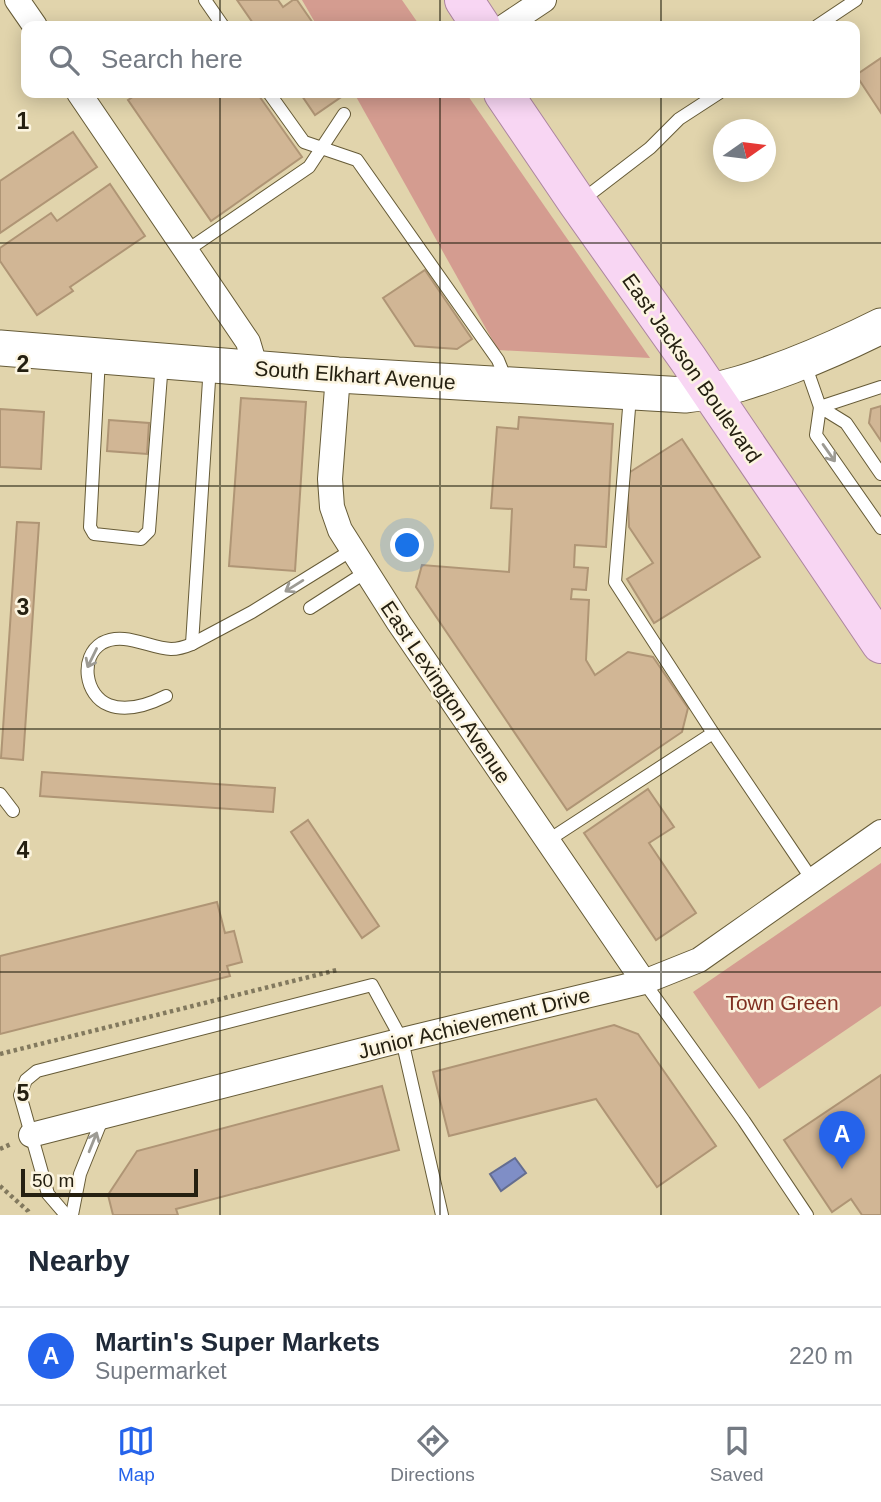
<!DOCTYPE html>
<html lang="en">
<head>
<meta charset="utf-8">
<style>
	:root { --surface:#fff; --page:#f2f2f3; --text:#1f2937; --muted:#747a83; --line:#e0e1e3; --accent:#2563eb }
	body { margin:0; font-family:Helvetica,sans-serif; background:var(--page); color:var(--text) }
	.compass { position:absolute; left:713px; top:119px; width:63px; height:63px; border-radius:50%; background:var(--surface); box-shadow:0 4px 18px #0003; rotate:76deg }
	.scale { position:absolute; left:21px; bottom:18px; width:177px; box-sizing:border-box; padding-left:7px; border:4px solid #252011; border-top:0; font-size:19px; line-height:24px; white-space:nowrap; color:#252011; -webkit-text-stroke:5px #fcf5e1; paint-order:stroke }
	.you { position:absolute; left:408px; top:546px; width:24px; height:24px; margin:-18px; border:5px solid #fff; border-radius:50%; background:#1a73e8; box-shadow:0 0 0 10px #1a73e833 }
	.badge { display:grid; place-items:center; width:46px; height:46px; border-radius:50%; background:var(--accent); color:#fff; font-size:23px; font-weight:700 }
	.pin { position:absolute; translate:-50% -58px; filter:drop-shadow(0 2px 4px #0008) }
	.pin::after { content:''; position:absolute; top:37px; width:24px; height:21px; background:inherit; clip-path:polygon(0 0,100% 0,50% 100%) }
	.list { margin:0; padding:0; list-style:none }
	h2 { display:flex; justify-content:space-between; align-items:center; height:91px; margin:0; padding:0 28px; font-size:30px }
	h2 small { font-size:23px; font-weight:400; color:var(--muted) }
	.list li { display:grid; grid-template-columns:46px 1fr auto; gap:21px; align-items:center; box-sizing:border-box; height:98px; padding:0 28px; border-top:2px solid var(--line) }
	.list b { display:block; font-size:26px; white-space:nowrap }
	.list p { margin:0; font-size:23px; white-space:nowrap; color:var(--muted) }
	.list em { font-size:23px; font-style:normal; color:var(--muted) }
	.icon { flex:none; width:38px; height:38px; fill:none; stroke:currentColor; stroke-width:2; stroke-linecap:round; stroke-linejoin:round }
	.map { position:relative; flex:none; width:881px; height:1215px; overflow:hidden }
	.search { position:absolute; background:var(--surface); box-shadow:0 4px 18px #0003; left:21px; right:21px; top:21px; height:77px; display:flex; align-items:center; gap:18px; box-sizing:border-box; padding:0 24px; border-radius:14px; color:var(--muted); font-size:26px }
	.sheet { height:189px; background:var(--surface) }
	nav { display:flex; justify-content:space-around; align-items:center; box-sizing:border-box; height:98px; border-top:2px solid var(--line); background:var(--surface); font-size:19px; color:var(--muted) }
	nav a { display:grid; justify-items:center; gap:4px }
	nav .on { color:var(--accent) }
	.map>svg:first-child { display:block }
	.green { fill:#d49c90 }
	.water { fill:#7f8ec6; stroke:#646d90; stroke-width:2 }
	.building { fill:#d1b695; stroke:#af9575; stroke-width:2 }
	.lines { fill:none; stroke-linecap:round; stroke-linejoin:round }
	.lane-casing { stroke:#665b37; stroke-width:14 }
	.street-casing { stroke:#665b37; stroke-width:26 }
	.secondary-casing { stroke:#665b37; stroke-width:37 }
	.primary-casing { stroke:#ac859f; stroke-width:40 }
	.path { stroke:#82795e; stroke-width:4.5; stroke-dasharray:3.5 3.5; stroke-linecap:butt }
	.lane { stroke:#fff; stroke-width:12 }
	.street { stroke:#fff; stroke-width:24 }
	.secondary { stroke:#fff; stroke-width:35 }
	.primary { stroke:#f8d6f3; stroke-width:38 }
	.oneway { stroke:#9d9b94 }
	.grid { fill:none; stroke:#252011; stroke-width:2; stroke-opacity:0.55 }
	.labels { text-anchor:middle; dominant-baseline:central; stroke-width:5; stroke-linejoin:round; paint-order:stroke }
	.street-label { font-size:21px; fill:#252011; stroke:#fcf5e1 }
	.park-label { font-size:21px; fill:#802f21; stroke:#fcf5e1 }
	.grid-label { font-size:23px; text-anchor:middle; font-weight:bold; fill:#252011; stroke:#fcf5e1; stroke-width:5; stroke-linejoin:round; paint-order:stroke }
</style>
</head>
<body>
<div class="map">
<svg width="881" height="1215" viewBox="0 0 881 1215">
	<rect width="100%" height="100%" fill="#e1d4ac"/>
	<g class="green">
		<polygon points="302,0 402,0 420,26 317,26"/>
		<polygon points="354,93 466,93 650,358 498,350"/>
		<polygon points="881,863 881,1006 759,1089 693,992"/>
	</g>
	<polygon class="water" points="515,1158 526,1173 501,1191 490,1174"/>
	<g class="building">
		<polygon points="237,0 278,0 283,7 293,0 297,0 315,26 255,26"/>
		<polygon points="881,58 881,113 856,75"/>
		<polygon points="139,93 257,93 302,157 211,221 128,100"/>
		<polygon points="300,93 342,93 344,95 315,115"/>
		<polygon points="73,132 97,167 0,233 0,181"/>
		<polygon points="110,184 145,236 70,287 73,291 37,315 0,261 0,248 51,213 57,221"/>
		<polygon points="425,270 472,339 457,349 415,346 383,298"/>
		<polygon points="241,398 306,402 295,571 229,566"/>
		<polygon points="881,406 881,441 869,423 871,409"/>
		<polygon points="0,409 44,412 41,469 0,467"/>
		<polygon points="519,417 613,424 606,547 575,545 574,567 588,568 586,590 572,589 571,599 589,600 586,660 595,675 628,652 653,657 688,708 682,732 567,810 416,587 422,565 509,572 512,509 491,508 497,427 518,429"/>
		<polygon points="109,420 149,423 147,454 107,451"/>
		<polygon points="682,439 760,557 654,623 627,579 653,563 629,527 627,474"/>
		<polygon points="17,522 39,523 23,760 1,758"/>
		<polygon points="42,772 275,788 273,812 40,796"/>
		<polygon points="648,789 674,827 649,843 696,913 656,940 584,833"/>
		<polygon points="308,820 379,926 362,938 291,832"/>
		<polygon points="217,902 225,933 234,931 242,962 227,966 230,976 0,1034 0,956"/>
		<polygon points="614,1025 638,1034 716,1146 657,1187 596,1099 449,1136 433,1072"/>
		<polygon points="881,1075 881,1215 862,1215 851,1199 832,1212 784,1140"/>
		<polygon points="382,1086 399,1150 176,1209 178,1215 113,1215 108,1195 137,1151"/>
	</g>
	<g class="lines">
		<defs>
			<g id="lane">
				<polyline points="205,0 223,26"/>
				<polyline points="817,26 856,0"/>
				<polyline points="269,93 304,142 357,160 498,360 507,382"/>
				<polyline points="594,191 650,148 679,119 719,93"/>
				<polyline points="186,251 309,167 344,114"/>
				<polyline points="99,358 90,527 94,534 141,539 149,531 162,362"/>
				<polyline points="805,364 820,407 881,387"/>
				<polyline points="630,396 615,582 713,733 813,881"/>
				<polyline points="881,474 846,423 820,407 816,435 881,528"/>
				<polyline points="310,608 366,572"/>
				<polyline points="192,644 210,365"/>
				<path d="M166,696C150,704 127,712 109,705C85,696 79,657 102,643C124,631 149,648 171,649C178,649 185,647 192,644L252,612L352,550"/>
				<polyline points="0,794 13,811"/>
				<polyline points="547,841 713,733"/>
				<polyline points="644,982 744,1121 807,1215"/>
				<polyline points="66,1215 48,1194 20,1095 26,1080 37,1071 372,985 402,1040 442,1215"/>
				<polyline points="72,1215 80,1174 103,1117"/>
			</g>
			<g id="street">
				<polyline points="17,0 35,26"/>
				<polyline points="505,26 544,0"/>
				<polyline points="79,93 248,342 256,369"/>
				<polyline points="338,375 330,479 332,507 340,530 399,623 644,982"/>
				<polyline points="31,1135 402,1040 644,982 699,960 881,832"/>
			</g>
			<path id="secondary" d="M0,348L338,375L685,395C723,391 756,379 791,366C822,354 851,341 881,326"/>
			<g id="primary">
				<polyline points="464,0 481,26"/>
				<polyline points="503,93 577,202 688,359 881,644"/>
			</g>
		</defs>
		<use href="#lane" class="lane-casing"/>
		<use href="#street" class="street-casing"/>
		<use href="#secondary" class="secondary-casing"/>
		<use href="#primary" class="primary-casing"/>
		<g class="path">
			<polyline points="0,1054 337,970"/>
			<polyline points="0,1149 11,1144"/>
			<polyline points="0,1186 28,1211 30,1215"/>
		</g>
		<use href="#lane" class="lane"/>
		<use href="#street" class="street"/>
		<use href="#secondary" class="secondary"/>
		<use href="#primary" class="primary"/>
	</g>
	<defs><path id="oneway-shaft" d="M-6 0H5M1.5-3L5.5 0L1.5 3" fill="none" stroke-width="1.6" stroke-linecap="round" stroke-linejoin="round" transform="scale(1.75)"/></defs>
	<g class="oneway">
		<use href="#oneway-shaft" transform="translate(829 453) rotate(55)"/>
		<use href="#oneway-shaft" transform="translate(294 586) rotate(148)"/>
		<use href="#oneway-shaft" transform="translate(92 658) rotate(116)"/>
		<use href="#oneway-shaft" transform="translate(93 1142) rotate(-68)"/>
	</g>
	<path class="grid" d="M220,0V26M440,0V26M661,0V26M220,93V1215M440,93V1215M661,93V1215M0,243H881M0,486H881M0,729H881M0,972H881"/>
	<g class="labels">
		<g class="street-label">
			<text transform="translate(692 368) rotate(55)">East Jackson Boulevard</text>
			<text transform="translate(355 375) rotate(4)">South Elkhart Avenue</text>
			<text transform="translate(446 692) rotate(56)">East Lexington Avenue</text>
			<text transform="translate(474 1023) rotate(-14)">Junior Achievement Drive</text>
		</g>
		<g class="park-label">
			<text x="782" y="1002">Town Green</text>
		</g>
	</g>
	<g class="grid-label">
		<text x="23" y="129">1</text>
		<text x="23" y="372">2</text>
		<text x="23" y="615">3</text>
		<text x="23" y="858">4</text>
		<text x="23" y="1101">5</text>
	</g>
</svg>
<svg class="compass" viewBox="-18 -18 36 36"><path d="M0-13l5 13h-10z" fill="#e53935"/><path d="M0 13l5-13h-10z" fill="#747a83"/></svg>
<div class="scale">50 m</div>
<div class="you"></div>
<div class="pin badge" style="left:842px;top:1169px">A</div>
<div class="search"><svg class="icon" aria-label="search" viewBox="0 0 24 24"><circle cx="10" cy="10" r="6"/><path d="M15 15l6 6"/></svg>Search here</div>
</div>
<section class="sheet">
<h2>Nearby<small></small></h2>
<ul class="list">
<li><span class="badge">A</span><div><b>Martin's Super Markets</b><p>Supermarket</p></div><em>220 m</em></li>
</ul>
</section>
<nav>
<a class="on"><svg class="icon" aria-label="map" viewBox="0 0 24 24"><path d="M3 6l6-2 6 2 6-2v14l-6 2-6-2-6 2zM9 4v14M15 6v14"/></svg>Map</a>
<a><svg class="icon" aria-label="directions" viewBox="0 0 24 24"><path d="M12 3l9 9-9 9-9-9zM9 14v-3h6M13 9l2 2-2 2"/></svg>Directions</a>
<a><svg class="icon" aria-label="saved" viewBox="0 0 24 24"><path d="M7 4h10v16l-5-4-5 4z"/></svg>Saved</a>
</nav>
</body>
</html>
